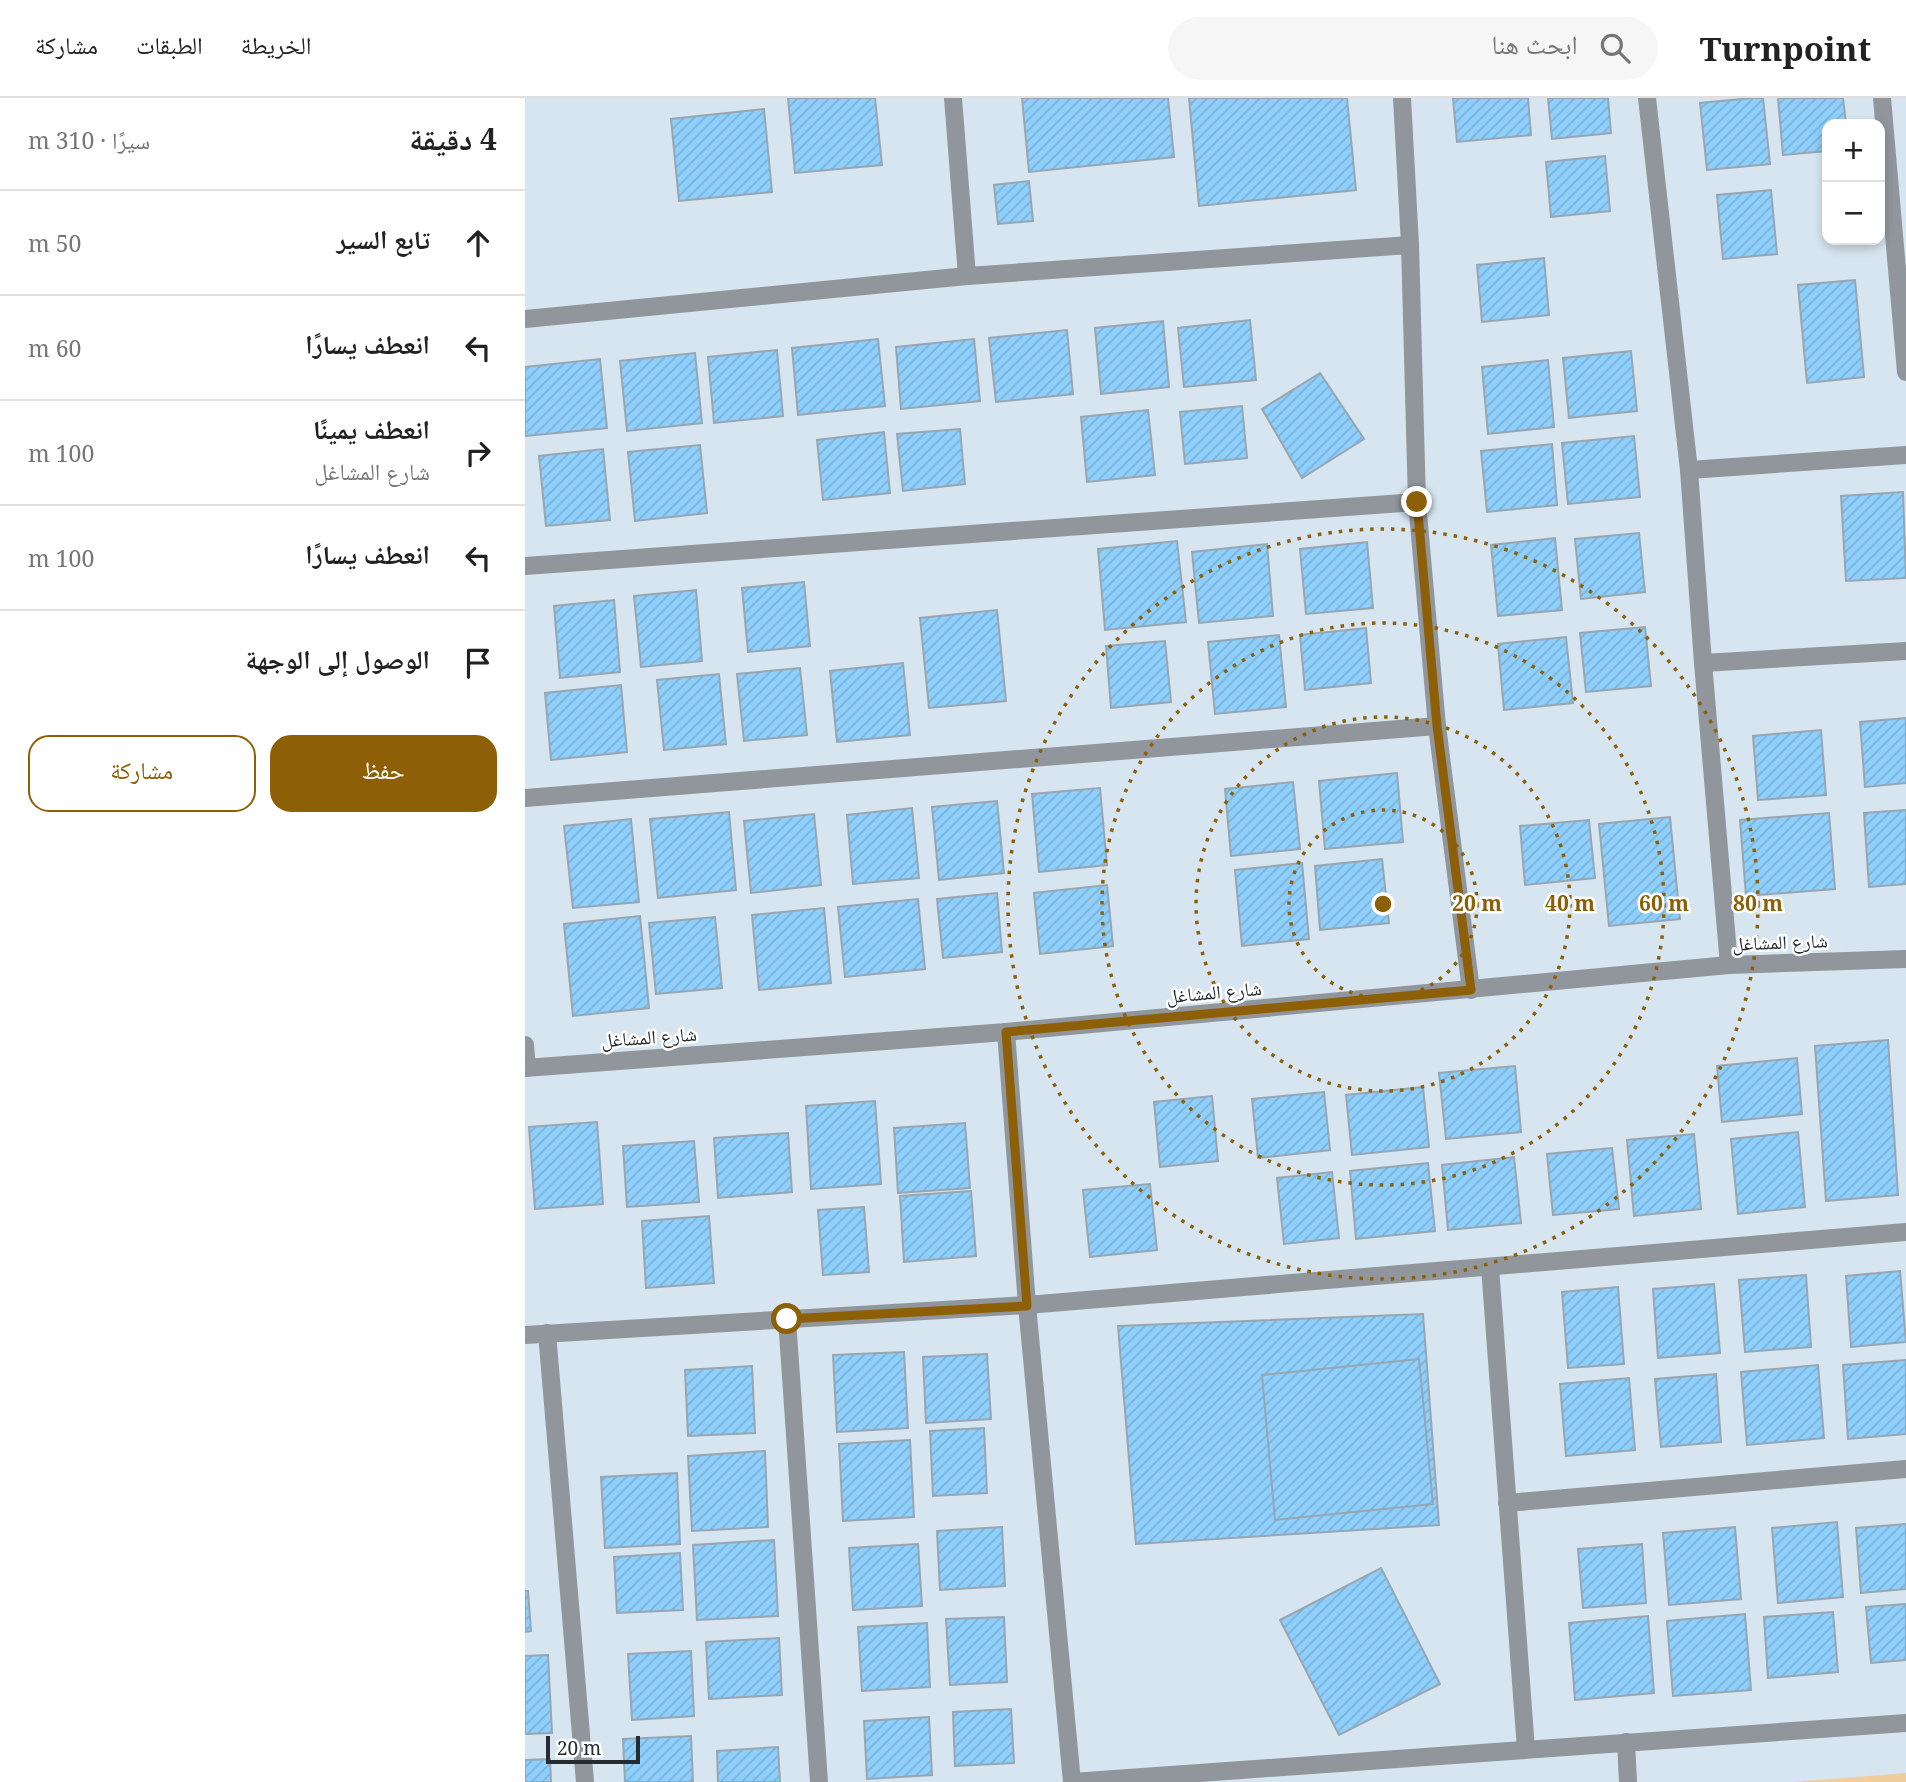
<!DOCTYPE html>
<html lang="ar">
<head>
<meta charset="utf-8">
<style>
	:root { --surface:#fff; --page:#f6f6f6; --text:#222; --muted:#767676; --line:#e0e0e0; --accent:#8d5f07 }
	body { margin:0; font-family:"Noto Serif","Noto Naskh Arabic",serif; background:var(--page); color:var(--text); direction:rtl }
	.controls { position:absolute; right:21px; top:21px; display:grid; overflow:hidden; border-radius:14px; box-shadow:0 4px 10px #0003 }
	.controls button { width:63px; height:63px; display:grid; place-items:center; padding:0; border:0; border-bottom:2px solid var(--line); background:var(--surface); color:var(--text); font:35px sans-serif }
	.scale { position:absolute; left:21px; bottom:18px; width:94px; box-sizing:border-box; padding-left:7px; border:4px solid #252b2f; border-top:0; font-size:19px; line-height:24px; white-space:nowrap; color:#252b2f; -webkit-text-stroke:5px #fff; paint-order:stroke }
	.stop { position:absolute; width:21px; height:21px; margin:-16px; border:5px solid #8d5f07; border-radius:50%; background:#fff }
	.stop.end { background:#8d5f07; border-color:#fff; box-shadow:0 2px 7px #0008 }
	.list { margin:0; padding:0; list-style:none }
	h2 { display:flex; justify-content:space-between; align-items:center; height:91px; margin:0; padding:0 28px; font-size:30px }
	h2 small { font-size:23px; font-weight:400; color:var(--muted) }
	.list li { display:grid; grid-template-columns:46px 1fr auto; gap:21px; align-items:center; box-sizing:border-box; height:105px; padding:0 28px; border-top:2px solid var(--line) }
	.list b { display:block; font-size:26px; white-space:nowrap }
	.list p { margin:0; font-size:23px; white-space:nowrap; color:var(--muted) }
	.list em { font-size:23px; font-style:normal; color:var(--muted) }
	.actions { display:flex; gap:14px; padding:21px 28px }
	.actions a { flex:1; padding:16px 0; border:2px solid var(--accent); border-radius:21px; text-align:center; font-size:24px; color:var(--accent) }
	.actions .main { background:var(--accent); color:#fff }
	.icon { flex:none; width:38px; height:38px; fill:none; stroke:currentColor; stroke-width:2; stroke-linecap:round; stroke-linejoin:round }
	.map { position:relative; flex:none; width:1381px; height:1684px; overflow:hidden; direction:ltr }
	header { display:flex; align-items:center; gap:42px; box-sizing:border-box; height:98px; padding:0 35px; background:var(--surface); border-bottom:2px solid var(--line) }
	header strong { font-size:33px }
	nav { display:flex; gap:38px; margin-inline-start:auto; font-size:24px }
	.search { width:490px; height:63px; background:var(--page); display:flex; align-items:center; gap:18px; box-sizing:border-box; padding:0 24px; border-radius:38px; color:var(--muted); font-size:26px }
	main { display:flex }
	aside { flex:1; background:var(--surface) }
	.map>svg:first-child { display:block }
	.park { fill:url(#park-tufts) }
	.building { fill:url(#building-hatch); stroke:#98a6b1; stroke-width:2 }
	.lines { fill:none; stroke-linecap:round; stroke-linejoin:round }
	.minor { stroke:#90969b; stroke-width:18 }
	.route { stroke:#8d5f07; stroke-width:9 }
	.ring { fill:none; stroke:#8d5f07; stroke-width:3.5; stroke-dasharray:3.5 7 }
	.labels { text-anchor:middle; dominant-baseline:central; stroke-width:5; stroke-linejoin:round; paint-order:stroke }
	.street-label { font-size:19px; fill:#252b2f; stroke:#fff }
	.centre { fill:#8d5f07; stroke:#fff; stroke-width:3.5 }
	.ring-label { font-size:21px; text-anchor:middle; font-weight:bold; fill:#8d5f07; stroke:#fff; stroke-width:5; stroke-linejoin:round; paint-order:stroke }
</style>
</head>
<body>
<header>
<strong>Turnpoint</strong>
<div class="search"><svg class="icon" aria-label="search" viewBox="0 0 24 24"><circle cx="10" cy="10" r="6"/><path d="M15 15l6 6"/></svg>ابحث هنا</div>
<nav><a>الخريطة</a><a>الطبقات</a><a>مشاركة</a></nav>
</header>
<main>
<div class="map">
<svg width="1381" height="1684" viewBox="0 0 1381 1684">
	<defs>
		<pattern id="park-tufts" width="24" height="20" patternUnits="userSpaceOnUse" patternTransform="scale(1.75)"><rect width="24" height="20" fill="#f0cd9d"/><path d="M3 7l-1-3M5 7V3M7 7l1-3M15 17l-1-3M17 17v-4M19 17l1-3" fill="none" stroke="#ceb088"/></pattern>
		<pattern id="building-hatch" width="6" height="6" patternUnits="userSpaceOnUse" patternTransform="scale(1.75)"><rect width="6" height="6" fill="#8fcffc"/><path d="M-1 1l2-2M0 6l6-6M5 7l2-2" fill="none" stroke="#7bb2d8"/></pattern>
	</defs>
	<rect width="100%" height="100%" fill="#d6e5f0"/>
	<polygon class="park" points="1381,1675 1381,1684 1267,1684"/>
	<g class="building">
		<polygon points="263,0 350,0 357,67 270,75"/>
		<polygon points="497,0 643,0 649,59 504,74"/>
		<polygon points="664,0 822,0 831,92 674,108"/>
		<polygon points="928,0 1003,0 1006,37 932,44"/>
		<polygon points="1023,0 1083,0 1086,35 1027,41"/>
		<polygon points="1227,0 1238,0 1245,66 1182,72 1175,5"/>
		<polygon points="1253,0 1318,0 1321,26 1302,26 1302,53 1258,57"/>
		<polygon points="239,11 247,94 154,103 146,21"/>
		<polygon points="1080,58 1085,113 1026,119 1021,64"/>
		<polygon points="504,83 508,123 473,126 469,87"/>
		<polygon points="1246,92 1252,156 1198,161 1192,97"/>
		<polygon points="1019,160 1024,217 957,224 952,167"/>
		<polygon points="1330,182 1339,279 1282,285 1273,187"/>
		<polygon points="725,222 731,282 659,289 653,230"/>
		<polygon points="638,223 644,289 576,296 570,230"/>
		<polygon points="542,232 548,296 471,304 464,240"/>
		<polygon points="353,241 360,308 273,317 267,250"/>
		<polygon points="449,241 455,303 376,311 371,249"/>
		<polygon points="252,252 258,318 189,325 183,259"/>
		<polygon points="1106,253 1112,313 1044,320 1038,260"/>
		<polygon points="170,255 177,325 102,333 95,263"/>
		<polygon points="75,261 82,330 0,338 0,269"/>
		<polygon points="1023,262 1029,329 963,336 957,269"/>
		<polygon points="795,275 839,341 777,380 737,311"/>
		<polygon points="717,308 722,360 660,366 655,314"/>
		<polygon points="623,312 630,377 562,384 556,319"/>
		<polygon points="435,331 440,386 378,393 372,336"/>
		<polygon points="359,334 365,395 298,402 292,342"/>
		<polygon points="1109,338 1115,399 1043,406 1037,345"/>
		<polygon points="1027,346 1032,407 962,414 956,353"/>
		<polygon points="175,347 182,415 110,423 103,354"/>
		<polygon points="78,351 85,422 21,428 14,358"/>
		<polygon points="1378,394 1381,480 1321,483 1316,398"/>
		<polygon points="1114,435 1120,494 1056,501 1050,441"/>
		<polygon points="1030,440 1037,512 973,518 966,447"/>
		<polygon points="652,443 661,524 580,532 573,451"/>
		<polygon points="842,444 848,510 781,516 775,451"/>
		<polygon points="742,446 748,518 674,525 667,454"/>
		<polygon points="279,484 285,548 223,554 217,490"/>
		<polygon points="171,492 177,563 116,569 109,498"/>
		<polygon points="89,502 95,574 35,580 29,508"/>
		<polygon points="472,512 481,603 404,610 395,520"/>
		<polygon points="1120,529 1126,588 1061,594 1055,535"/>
		<polygon points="841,530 846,585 780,592 775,537"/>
		<polygon points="754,537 761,609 690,616 683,544"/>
		<polygon points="1041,539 1048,605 979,612 973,546"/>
		<polygon points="640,543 646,604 586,610 581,548"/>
		<polygon points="378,565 385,637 312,644 305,573"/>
		<polygon points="275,570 282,637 219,643 212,576"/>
		<polygon points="194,576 201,646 139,652 132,582"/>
		<polygon points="96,587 102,654 26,662 20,595"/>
		<polygon points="1381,620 1381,685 1340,689 1335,624"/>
		<polygon points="1296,632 1301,697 1233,702 1228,638"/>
		<polygon points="872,675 878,744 800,751 794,683"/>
		<polygon points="768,684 775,751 706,758 700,691"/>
		<polygon points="575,690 582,767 514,774 507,696"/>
		<polygon points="472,703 479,775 414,782 407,709"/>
		<polygon points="387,710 394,780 328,786 322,717"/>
		<polygon points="1381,712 1381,786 1344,789 1339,715"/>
		<polygon points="204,714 211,792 133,800 125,721"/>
		<polygon points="1304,715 1310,791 1221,798 1215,722"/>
		<polygon points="289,716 296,787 226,795 219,723"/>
		<polygon points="1145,719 1155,821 1084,828 1074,726"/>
		<polygon points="106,721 114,804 48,810 39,728"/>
		<polygon points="1064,722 1070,780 1000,787 995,728"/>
		<polygon points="857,761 864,825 795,832 790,768"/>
		<polygon points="777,765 784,841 717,848 710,772"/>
		<polygon points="582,787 588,848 515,856 509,795"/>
		<polygon points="472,795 477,854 418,860 412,801"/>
		<polygon points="393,801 400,871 320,879 313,809"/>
		<polygon points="299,810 306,885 234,892 227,817"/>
		<polygon points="115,818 124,910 48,918 39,826"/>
		<polygon points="190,819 197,890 131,896 124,825"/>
		<polygon points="1363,942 1373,1097 1301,1103 1290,948"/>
		<polygon points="1272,960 1277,1016 1197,1024 1192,968"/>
		<polygon points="990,968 996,1034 921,1041 914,975"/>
		<polygon points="898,989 904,1049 827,1057 821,997"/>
		<polygon points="799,994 805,1052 733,1060 727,1001"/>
		<polygon points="687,998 693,1063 635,1069 629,1004"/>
		<polygon points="350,1003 356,1086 286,1091 281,1008"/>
		<polygon points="72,1024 78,1106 10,1111 4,1029"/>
		<polygon points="440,1025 445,1090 373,1095 369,1030"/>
		<polygon points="1273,1034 1280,1109 1213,1116 1206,1041"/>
		<polygon points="263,1035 267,1094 193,1100 189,1040"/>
		<polygon points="1169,1036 1176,1111 1109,1118 1102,1042"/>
		<polygon points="169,1043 174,1104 102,1109 98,1048"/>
		<polygon points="1087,1050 1094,1111 1028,1117 1022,1056"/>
		<polygon points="989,1059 996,1125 923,1132 917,1067"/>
		<polygon points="903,1065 910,1133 831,1141 825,1073"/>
		<polygon points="807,1074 814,1140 759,1146 752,1080"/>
		<polygon points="625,1086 632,1152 565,1159 558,1092"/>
		<polygon points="446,1093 451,1158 379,1164 375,1098"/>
		<polygon points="339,1109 344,1174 298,1177 293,1112"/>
		<polygon points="184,1118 189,1185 121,1190 117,1123"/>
		<polygon points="1375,1173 1381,1244 1326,1249 1321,1178"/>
		<polygon points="1281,1177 1286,1249 1220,1254 1214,1182"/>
		<polygon points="1189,1186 1195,1255 1133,1260 1128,1191"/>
		<polygon points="1093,1189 1099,1266 1043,1270 1037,1194"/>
		<polygon points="898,1216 914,1427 611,1446 593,1228"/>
		<polygon points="379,1254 383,1330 312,1334 308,1257"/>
		<polygon points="462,1256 466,1321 401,1325 398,1259"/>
		<polygon points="894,1261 908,1406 750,1422 737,1277"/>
		<polygon points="1381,1262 1381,1336 1323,1341 1318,1267"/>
		<polygon points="1293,1267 1299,1340 1222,1347 1216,1274"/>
		<polygon points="227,1268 230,1335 163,1338 160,1272"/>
		<polygon points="1191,1276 1196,1344 1136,1349 1130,1281"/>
		<polygon points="1104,1280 1110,1352 1041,1358 1035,1286"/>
		<polygon points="459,1330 462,1395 408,1398 405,1333"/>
		<polygon points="385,1342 389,1419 318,1423 314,1346"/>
		<polygon points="240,1353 243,1429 167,1433 163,1358"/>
		<polygon points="152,1375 155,1446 80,1450 76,1379"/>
		<polygon points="1312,1424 1318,1499 1253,1505 1247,1430"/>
		<polygon points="1381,1426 1381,1491 1336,1495 1331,1430"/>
		<polygon points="477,1429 480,1488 415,1492 412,1433"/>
		<polygon points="1210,1429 1216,1501 1144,1507 1138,1435"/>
		<polygon points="249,1442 253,1518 172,1522 168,1447"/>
		<polygon points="393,1446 397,1508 328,1512 324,1450"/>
		<polygon points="1117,1446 1121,1505 1058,1510 1053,1451"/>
		<polygon points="155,1455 158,1512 92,1515 89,1459"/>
		<polygon points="856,1470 915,1586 814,1637 755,1522"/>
		<polygon points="0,1493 3,1493 6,1533 0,1534"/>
		<polygon points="1381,1506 1381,1562 1346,1565 1341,1509"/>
		<polygon points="1308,1514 1313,1574 1243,1580 1239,1519"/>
		<polygon points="1220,1516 1226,1592 1148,1598 1142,1523"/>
		<polygon points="1123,1518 1129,1595 1050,1602 1044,1525"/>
		<polygon points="479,1519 482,1584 425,1587 421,1521"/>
		<polygon points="402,1525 405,1589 337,1593 333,1529"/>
		<polygon points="254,1540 257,1597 184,1601 181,1544"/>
		<polygon points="166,1553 169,1618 107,1622 103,1556"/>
		<polygon points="23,1557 27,1635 0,1636 0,1558"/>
		<polygon points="486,1611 489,1665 430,1668 428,1614"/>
		<polygon points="404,1619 407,1677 342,1681 339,1623"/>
		<polygon points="166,1638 168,1684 100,1684 98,1641"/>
		<polygon points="253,1649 255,1684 193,1684 192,1653"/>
		<polygon points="25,1661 26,1684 0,1684 0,1662"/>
	</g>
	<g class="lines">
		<g class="minor">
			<polyline points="428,0 442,178"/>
			<polyline points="877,0 885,147 892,404 912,628 946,892"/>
			<polyline points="1122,0 1164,372 1178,565 1204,867"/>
			<polyline points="1357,0 1381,274"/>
			<polyline points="0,221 442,178 885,147"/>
			<polyline points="1164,372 1381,357"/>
			<polyline points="0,468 892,404"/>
			<polyline points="1178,565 1381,553"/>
			<polyline points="0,700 912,628"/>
			<polyline points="481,934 502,1207 547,1684"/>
			<polyline points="0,947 2,970"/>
			<polyline points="0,970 481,934 1204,867 1381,861"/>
			<polyline points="965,1169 1001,1651"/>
			<polyline points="262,1221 294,1684"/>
			<polyline points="22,1235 60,1684"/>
			<polyline points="0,1237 502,1207 1381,1134"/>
			<polyline points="982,1405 1381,1371"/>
			<polyline points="1101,1644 1103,1684"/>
			<polyline points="547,1684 1381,1625"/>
		</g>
	</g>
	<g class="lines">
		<polyline class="route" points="262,1221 502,1208 481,934 946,892 912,628 892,404"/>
	</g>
	<g class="ring">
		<circle cx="858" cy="806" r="94"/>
		<circle cx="858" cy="806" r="187"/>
		<circle cx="858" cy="806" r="281"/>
		<circle cx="858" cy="806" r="375"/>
	</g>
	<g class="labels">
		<g class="street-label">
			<text transform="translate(1255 844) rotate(-2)">شارع المشاغل</text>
			<text transform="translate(689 894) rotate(-5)">شارع المشاغل</text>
			<text transform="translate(124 939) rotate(-4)">شارع المشاغل</text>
		</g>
	</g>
	<circle cx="858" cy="806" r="10" class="centre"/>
	<g class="ring-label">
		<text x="952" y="813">20 m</text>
		<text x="1045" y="813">40 m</text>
		<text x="1139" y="813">60 m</text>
		<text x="1233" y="813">80 m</text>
	</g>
</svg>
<div class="controls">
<button>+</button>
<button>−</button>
</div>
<div class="scale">20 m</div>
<div class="stop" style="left:262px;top:1221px"></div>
<div class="stop end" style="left:892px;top:404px"></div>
</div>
<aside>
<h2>4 دقيقة<small>سيرًا · 310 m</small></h2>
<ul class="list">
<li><svg class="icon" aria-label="ahead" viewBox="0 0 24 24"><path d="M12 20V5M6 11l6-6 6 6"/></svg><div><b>تابع السير</b></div><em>50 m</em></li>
<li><svg class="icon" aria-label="left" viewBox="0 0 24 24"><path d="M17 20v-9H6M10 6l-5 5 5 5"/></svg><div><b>انعطف يسارًا</b></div><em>60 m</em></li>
<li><svg class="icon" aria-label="right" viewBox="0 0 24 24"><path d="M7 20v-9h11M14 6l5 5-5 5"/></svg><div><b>انعطف يمينًا</b><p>شارع المشاغل</p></div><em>100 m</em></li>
<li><svg class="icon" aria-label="left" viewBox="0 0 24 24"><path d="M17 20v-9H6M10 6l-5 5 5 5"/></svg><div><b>انعطف يسارًا</b></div><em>100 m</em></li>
<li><svg class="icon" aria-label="arrive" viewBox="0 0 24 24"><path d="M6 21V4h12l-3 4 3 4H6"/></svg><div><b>الوصول إلى الوجهة</b></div></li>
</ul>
<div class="actions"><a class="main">حفظ</a><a>مشاركة</a></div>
</aside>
</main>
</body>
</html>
